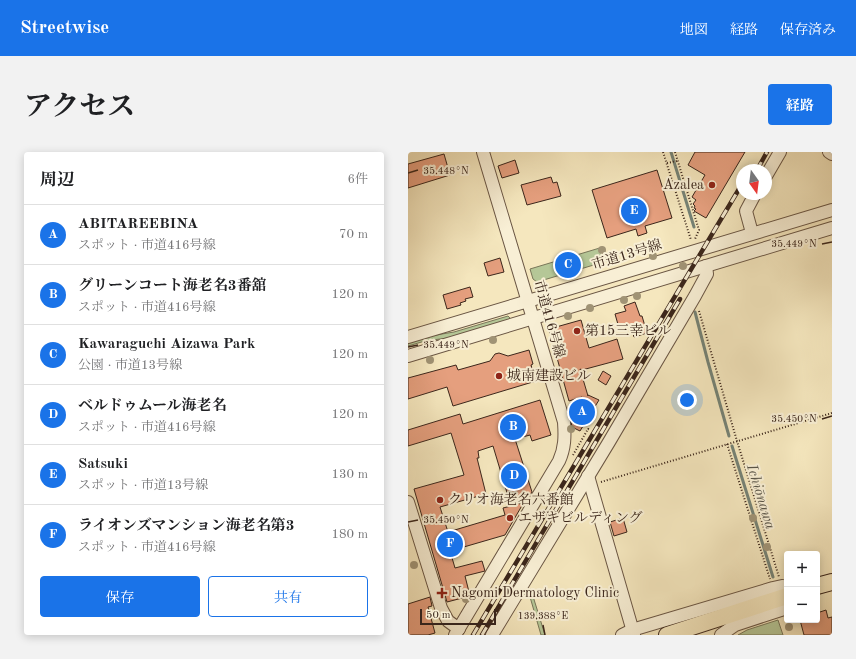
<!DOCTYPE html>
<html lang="ja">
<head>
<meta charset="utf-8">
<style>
	:root { --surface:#fff; --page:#f2f2f2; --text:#202124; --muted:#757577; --line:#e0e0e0; --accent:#1a73e8 }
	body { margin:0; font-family:"Old Standard TT","Noto Serif JP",serif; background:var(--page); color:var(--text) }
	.controls { position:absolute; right:12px; bottom:12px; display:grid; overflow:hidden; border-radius:4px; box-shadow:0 2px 10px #0003 }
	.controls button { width:36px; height:36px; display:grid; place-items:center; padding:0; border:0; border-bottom:1px solid var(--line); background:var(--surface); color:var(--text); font:20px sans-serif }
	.compass { position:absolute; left:328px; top:12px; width:36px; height:36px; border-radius:50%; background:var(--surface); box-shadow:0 2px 10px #0003; rotate:166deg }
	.scale { position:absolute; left:12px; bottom:10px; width:76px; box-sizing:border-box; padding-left:4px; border:2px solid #3b261b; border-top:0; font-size:11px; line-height:14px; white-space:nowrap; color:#3b261b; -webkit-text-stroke:3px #f8efd5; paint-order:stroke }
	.you { position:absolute; left:279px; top:248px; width:14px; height:14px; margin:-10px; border:3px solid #fff; border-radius:50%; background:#1a73e8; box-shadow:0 0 0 6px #1a73e833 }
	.badge { display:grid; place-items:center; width:26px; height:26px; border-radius:50%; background:var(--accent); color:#fff; font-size:13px; font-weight:700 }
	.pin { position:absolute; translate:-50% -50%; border:2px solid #fff; box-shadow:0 1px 4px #0006 }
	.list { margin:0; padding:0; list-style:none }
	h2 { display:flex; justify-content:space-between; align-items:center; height:52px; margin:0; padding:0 16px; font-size:17px }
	h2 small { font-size:13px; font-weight:400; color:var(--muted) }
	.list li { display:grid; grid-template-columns:26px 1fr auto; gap:12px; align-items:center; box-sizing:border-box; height:60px; padding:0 16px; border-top:1px solid var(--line) }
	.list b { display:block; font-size:15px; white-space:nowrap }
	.list p { margin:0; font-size:13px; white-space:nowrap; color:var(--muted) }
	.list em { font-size:13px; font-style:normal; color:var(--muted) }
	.actions { display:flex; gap:8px; padding:12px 16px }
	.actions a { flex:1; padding:9px 0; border:1px solid var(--accent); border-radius:4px; text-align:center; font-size:14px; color:var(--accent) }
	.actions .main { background:var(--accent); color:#fff }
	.map { position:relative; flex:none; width:424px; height:483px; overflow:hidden; border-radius:4px }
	header { display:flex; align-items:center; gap:24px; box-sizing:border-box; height:56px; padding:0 20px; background:var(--accent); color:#fff }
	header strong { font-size:19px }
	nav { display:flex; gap:22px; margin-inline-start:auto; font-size:14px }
	.intro { display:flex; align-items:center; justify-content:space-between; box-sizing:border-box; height:96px; padding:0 24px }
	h1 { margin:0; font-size:28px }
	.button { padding:10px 18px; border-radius:4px; background:var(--accent); color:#fff; font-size:14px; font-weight:700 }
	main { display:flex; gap:24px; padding:0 24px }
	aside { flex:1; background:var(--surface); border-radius:4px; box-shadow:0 2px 10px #0003 }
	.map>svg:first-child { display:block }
	.green { fill:#b5c797; stroke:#787659 }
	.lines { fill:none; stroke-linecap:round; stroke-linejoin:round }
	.stream { stroke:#758275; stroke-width:3 }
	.building { fill:#e59f7e; stroke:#3b261b; fill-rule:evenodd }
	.minor-casing { stroke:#6a5644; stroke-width:14 }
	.major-casing { stroke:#3b261b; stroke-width:18 }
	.path { stroke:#3b261b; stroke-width:2; stroke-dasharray:1 2; stroke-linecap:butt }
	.minor { stroke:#f8efd5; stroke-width:12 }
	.major { stroke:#f5e7be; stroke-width:16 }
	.rail-casing { stroke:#3b261b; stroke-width:4.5 }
	.rail { stroke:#f8efd5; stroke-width:3; stroke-dasharray:9; stroke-linecap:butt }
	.tree { fill:#a09375 }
	.ticks { fill:none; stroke:#3b261b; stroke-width:1.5 }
	.poi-dot { fill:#8f2418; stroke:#f8efd5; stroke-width:1.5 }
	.labels { text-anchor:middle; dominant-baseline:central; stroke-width:4; stroke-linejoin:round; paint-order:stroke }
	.poi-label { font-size:14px; fill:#3b261b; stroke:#f8efd5; text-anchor:start }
	.street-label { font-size:14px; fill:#3b261b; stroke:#f8efd5 }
	.water-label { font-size:15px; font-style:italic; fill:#585448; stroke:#f8efd5 }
	.ticks-label { font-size:10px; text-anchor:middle; fill:#3b261b; stroke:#f8efd5; stroke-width:4; stroke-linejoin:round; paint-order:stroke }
</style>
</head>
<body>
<header>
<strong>Streetwise</strong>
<nav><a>地図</a><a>経路</a><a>保存済み</a></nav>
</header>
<div class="intro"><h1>アクセス</h1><a class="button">経路</a></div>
<main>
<aside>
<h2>周辺<small>6件</small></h2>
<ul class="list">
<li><span class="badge">A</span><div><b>ABITAREEBINA</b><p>スポット · 市道416号線</p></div><em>70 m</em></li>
<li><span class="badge">B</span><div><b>グリーンコート海老名3番舘</b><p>スポット · 市道416号線</p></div><em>120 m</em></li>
<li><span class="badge">C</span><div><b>Kawaraguchi Aizawa Park</b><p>公園 · 市道13号線</p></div><em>120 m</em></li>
<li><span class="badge">D</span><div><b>ベルドゥムール海老名</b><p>スポット · 市道416号線</p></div><em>120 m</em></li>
<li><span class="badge">E</span><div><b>Satsuki</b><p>スポット · 市道13号線</p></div><em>130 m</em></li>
<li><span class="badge">F</span><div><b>ライオンズマンション海老名第3</b><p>スポット · 市道416号線</p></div><em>180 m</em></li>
</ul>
<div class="actions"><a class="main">保存</a><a>共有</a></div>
</aside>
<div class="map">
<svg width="424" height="483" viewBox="0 0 424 483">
	<rect width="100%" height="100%" fill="#f5e7be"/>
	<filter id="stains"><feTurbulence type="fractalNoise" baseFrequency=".005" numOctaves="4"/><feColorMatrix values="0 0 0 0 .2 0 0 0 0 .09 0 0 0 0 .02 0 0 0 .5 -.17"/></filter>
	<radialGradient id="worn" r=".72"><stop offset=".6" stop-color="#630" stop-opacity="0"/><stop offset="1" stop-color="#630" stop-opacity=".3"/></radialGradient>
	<g class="green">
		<polygon points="195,95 199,109 129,130 125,127 122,117"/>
		<polygon points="100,164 102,166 101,168 47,185 17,189 0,194 0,190 16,185 46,180"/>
		<polygon points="123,437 124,441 137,483 133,483 120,438"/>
		<polygon points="370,468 375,483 330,483 339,478"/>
	</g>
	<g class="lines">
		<g class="stream">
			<polyline points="263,0 286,75"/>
			<polyline points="287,160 300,210 321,284"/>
			<polyline points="324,294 365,425"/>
		</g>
	</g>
	<g class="building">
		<polygon points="287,0 337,0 298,66 286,59 288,57 286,56 287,54 285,52 288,48 284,45 297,23 280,13"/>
		<polygon points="36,2 42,23 0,36 0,12"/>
		<polygon points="107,8 111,21 94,26 90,14"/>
		<polygon points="249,18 264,66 237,74 239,81 230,84 228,77 199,86 184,38"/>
		<polygon points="143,25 145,31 149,30 153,44 119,53 113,33"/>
		<polygon points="92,106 96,120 80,124 76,111"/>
		<polygon points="62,135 65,145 57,147 58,149 52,151 53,153 39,157 35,143"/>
		<polygon points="227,150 232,164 234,164 239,181 226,185 222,173 211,176 207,162 218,159 216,154"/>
		<polygon points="173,168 181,196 209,187 215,207 174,218 172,217 180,244 180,243 191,248 172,279 164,275 162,265 174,245 161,249 141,177"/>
		<polygon points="121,198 125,212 123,213 128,229 45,254 39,235 0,247 0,226 48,213 50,218 82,209 87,202 91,201 100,204"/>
		<polygon points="195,219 203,224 198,233 190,228"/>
		<path d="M132,248L143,283L124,289L122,283L107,287L124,340L122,343L110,347L111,352L116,350L97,383L42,399L47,416L74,409L77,419L57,424L62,444L39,450L6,337L56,323L43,281L0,294V278L52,262L55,272ZM85,294L103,354L95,356L97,363L40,380L32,355L78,342L69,306H71L70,299Z"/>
		<polygon points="215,366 219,380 206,384 202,370"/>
		<polygon points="22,445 24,454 20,455 27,481 20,483 0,483 0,452"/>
		<polygon points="418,458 420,466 424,465 424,483 396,483 392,468 409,468 409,461"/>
	</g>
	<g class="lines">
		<defs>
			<g id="minor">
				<polyline points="421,0 424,2"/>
				<polyline points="358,24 372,0"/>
				<polyline points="344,81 338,59 347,42"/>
				<polyline points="0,185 424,58"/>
				<polyline points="0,204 424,76"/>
				<polyline points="180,324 226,483"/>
				<polyline points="0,350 33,456 40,469 51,477"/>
				<path d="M47,483L151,309C157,296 157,284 156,270L75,0"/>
				<polyline points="84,483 201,290 287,144 299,122 298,114"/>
				<polyline points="214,483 224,478 365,436 374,434 379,435"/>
				<polyline points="313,483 327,473 379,456"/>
			</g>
			<g id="major">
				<polyline points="409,434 424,430"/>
				<polyline points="259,483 379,444"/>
			</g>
		</defs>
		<use href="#minor" class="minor-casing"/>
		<use href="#major" class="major-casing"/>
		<g class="path">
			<polyline points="255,0 283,88"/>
			<polyline points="267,0 291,78 287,87"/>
			<polyline points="259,11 269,9"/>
			<polyline points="291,159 329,289 371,425"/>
			<polyline points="319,292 362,427"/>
			<polyline points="165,303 180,277 182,278"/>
			<polyline points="193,330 424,261"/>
		</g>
		<use href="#minor" class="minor"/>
		<use href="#major" class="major"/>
		<defs>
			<g id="rail">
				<polyline points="349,18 359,0"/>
				<polyline points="65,483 334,32"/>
				<polyline points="74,483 272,147"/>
			</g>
		</defs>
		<use href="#rail" class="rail-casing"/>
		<use href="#rail" class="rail"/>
	</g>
	<g class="tree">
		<circle cx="194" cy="98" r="4"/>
		<circle cx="245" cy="104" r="4"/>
		<circle cx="275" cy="114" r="4"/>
		<circle cx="229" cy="144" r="4"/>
		<circle cx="216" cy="148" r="4"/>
		<circle cx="182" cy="156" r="4"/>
		<circle cx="160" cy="164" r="4"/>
		<circle cx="85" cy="188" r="4"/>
		<circle cx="22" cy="208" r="4"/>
		<circle cx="163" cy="277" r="4"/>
		<circle cx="345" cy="366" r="4"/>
		<circle cx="359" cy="395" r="4"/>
		<circle cx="6" cy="413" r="4"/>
		<circle cx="58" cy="447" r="4"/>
		<circle cx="381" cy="475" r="4"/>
	</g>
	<path class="ticks" d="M0,21L10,18M414,92L424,90M0,195L10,193M414,267L424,264M0,370L10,368M135,473L137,483"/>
	<g class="poi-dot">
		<circle cx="304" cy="33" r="4"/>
		<circle cx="169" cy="179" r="4"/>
		<circle cx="91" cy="224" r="4"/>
		<circle cx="32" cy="348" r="4"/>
		<circle cx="102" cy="366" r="4"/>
		<path d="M32 435h4v4h4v4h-4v4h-4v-4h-4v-4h4z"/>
	</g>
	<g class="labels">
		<g class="poi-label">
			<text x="296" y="33" text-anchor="end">Azalea</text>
			<text x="177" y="179">第15三幸ビル</text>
			<text x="99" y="224">城南建設ビル</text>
			<text x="40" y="348">クリオ海老名六番館</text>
			<text x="110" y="366">エザキビルディング</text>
			<text x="43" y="441">Nagomi Dermatology Clinic</text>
		</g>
		<g class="street-label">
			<text transform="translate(219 103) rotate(-17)">市道13号線</text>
			<text transform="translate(141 167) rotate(74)">市道416号線</text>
		</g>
		<g class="water-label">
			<text transform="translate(352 345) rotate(73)">Ichiōnawa</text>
		</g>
	</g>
	<g class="ticks-label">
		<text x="38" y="22">35.448°N</text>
		<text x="386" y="95">35.449°N</text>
		<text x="38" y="196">35.449°N</text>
		<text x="386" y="270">35.450°N</text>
		<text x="38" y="371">35.450°N</text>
		<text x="135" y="467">139.388°E</text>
	</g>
	<rect width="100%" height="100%" filter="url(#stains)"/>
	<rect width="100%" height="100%" fill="url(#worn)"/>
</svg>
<div class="controls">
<button>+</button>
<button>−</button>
</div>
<svg class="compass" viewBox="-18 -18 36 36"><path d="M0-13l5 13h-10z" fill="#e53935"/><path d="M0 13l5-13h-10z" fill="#757577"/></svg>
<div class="scale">50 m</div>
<div class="you"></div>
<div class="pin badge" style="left:174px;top:260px">A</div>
<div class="pin badge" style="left:105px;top:275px">B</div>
<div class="pin badge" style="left:160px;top:113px">C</div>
<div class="pin badge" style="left:106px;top:324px">D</div>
<div class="pin badge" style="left:226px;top:59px">E</div>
<div class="pin badge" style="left:42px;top:392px">F</div>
</div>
</main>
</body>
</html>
